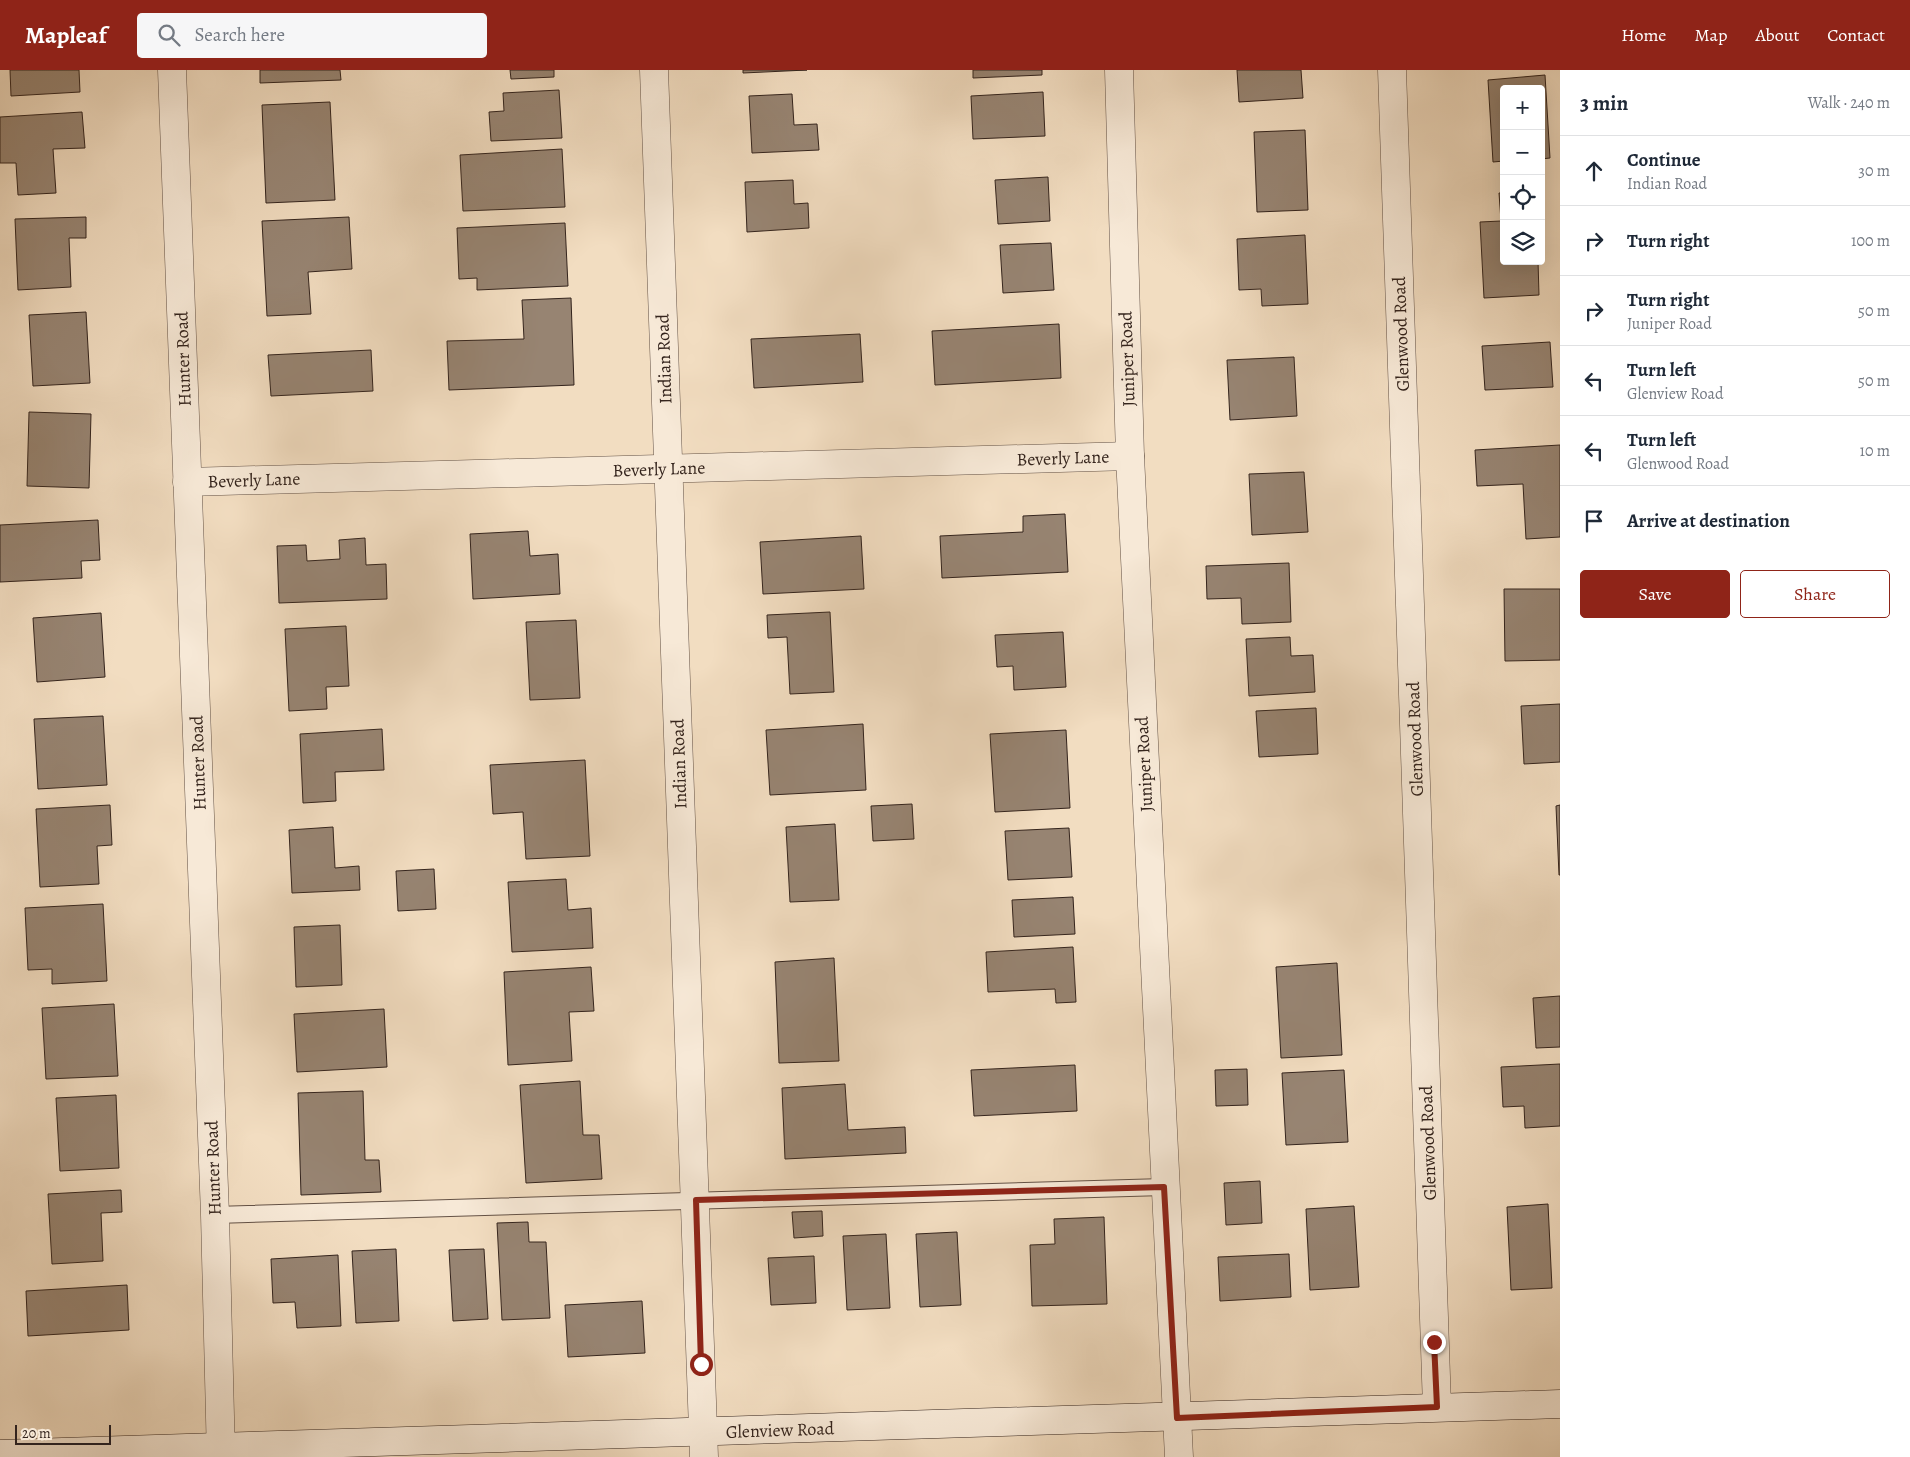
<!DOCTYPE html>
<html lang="en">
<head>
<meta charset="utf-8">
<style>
	:root { --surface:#fff; --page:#f6f6f7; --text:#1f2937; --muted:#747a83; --line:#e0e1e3; --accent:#8f2418 }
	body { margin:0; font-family:Alegreya,serif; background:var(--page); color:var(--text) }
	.controls { position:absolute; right:15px; top:15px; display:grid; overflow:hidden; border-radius:5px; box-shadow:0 5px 20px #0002 }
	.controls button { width:45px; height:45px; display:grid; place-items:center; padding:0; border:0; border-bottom:1px solid var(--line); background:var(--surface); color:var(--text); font:25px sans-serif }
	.scale { position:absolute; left:15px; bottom:12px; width:96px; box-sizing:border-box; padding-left:5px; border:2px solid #34241d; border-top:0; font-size:14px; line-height:18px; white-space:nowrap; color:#34241d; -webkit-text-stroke:4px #f7e9d7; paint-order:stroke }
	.stop { position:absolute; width:15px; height:15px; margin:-11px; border:4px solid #8f2418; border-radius:50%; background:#fff }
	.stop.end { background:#8f2418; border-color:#fff; box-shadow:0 1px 5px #0008 }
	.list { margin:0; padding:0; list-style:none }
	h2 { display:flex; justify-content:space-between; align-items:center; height:65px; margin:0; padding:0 20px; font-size:21px }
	h2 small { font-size:16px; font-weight:400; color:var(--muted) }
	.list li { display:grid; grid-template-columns:32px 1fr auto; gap:15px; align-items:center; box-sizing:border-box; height:70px; padding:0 20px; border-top:1px solid var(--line) }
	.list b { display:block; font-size:19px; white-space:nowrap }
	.list p { margin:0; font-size:16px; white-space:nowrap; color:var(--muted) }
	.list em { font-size:16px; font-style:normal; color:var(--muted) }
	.actions { display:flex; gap:10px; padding:15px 20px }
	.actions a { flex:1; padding:11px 0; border:1px solid var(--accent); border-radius:5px; text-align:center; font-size:18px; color:var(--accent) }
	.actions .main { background:var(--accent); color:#fff }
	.icon { flex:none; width:28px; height:28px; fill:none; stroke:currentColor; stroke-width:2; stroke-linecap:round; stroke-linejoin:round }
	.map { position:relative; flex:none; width:1560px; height:1387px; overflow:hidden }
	header { display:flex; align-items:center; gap:30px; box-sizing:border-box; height:70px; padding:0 25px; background:var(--accent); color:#fff }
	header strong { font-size:24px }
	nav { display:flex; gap:28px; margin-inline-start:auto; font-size:18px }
	.search { width:350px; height:45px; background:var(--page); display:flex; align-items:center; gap:12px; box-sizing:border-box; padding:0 18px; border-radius:5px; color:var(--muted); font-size:19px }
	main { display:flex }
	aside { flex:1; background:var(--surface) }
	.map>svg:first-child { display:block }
	.building { fill:#978472; stroke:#34241d }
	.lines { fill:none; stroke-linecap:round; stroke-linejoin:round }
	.service-casing { stroke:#645246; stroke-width:18 }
	.minor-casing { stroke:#645246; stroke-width:29 }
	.secondary-casing { stroke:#34241d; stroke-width:29 }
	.service { stroke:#f7e9d7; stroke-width:16 }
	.minor { stroke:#f7e9d7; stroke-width:28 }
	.secondary { stroke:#f7e9d7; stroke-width:28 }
	.route { stroke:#8f2418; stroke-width:6 }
	.labels { text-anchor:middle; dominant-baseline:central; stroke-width:5; stroke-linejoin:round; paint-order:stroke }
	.street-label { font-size:18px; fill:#34241d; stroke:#f7e9d7 }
</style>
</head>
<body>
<header>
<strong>Mapleaf</strong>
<div class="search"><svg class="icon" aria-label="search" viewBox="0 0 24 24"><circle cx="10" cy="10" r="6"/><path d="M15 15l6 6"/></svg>Search here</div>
<nav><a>Home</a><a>Map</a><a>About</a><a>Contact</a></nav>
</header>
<main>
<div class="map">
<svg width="1560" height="1387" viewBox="0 0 1560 1387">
	<rect width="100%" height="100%" fill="#f2ddc1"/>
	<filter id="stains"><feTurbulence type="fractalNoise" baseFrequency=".004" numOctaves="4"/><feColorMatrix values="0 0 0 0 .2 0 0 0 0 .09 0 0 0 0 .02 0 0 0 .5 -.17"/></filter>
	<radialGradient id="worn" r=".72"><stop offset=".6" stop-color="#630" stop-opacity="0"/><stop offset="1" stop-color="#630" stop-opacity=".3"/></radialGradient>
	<g class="building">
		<polygon points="10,0 79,0 80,22 11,26"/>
		<polygon points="260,0 340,0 341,10 260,13"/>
		<polygon points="510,0 554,0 554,7 511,9"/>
		<polygon points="743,0 807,0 743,3"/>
		<polygon points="973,0 1042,0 1042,5 973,8"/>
		<polygon points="1237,0 1301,0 1303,28 1239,32"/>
		<polygon points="1545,5 1550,88 1541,89 1541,19 1504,19 1504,91 1493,92 1488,10"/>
		<polygon points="559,20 562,68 491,71 489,42 504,41 503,23"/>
		<polygon points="1043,22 1045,66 973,69 971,26"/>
		<polygon points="792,24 794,55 817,54 819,80 752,83 749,26"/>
		<polygon points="330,32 335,130 266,133 262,35"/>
		<polygon points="82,42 85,78 53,79 56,123 18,125 16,93 0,93 0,47"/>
		<polygon points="1305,60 1308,140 1257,142 1254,62"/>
		<polygon points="562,79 565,137 463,141 460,85"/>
		<polygon points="1048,107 1050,151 998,154 995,110"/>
		<polygon points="793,110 794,134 808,133 809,158 747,162 745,112"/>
		<polygon points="1499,123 1504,123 1504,191 1538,191 1539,225 1484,228 1480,152 1501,151"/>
		<polygon points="86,147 86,168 69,168 71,217 18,220 15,149"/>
		<polygon points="349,147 352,199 308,202 311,244 267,246 262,151"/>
		<polygon points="565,153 568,216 477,220 477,208 459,209 457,158"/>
		<polygon points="1305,165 1308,234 1262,236 1261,219 1239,220 1237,169"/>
		<polygon points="1051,173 1054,220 1003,223 1000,175"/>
		<polygon points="571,228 574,315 449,320 447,271 524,269 522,230"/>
		<polygon points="86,242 90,313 33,316 29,245"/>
		<polygon points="1059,254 1061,308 935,315 932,261"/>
		<polygon points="860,264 863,312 754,318 751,269"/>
		<polygon points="1550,272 1553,317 1485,320 1482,276"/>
		<polygon points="371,280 373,321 271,326 268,285"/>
		<polygon points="1294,287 1297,346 1230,350 1227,290"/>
		<polygon points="29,342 91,344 89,418 27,416"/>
		<polygon points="1560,375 1560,467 1526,469 1523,414 1477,416 1475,380"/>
		<polygon points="1304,402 1308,462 1252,465 1249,404"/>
		<polygon points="1065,444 1068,502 942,508 940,466 1023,462 1023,446"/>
		<polygon points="98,450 100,490 81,491 82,508 0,512 0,455"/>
		<polygon points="528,461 530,486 558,484 560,524 473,529 470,464"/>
		<polygon points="861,466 864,519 763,524 760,472"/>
		<polygon points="365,468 366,495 386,494 387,529 279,533 277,476 306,475 307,491 340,489 339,470"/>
		<polygon points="1289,493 1291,552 1242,554 1241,528 1207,529 1206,496"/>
		<polygon points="1504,519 1560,519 1560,590 1505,591"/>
		<polygon points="830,542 834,622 790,624 787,567 768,568 767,545"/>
		<polygon points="101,543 105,607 37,612 33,548"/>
		<polygon points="576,550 580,628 530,630 526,552"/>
		<polygon points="346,556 349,616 326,617 327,639 289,641 285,559"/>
		<polygon points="1063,562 1066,617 1014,620 1013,596 997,597 995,565"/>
		<polygon points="1290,567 1291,586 1313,585 1315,622 1249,626 1246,569"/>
		<polygon points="1560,634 1560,692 1524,694 1521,636"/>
		<polygon points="1316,638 1318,684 1259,687 1256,641"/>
		<polygon points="103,646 107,715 38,719 34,649"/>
		<polygon points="863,654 866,720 770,725 766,660"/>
		<polygon points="382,659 384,700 335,702 336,731 303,733 300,664"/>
		<polygon points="1066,660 1070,738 995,742 990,664"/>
		<polygon points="585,690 590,786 526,789 523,742 493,744 490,695"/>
		<polygon points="912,734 914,769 873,771 871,736"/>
		<polygon points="110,735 112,775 97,776 99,814 40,817 36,739"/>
		<polygon points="1560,735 1560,805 1559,805 1556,736"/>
		<polygon points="835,754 839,830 790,832 786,757"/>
		<polygon points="333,757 335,798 359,796 360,820 292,823 289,760"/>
		<polygon points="1069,758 1072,807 1008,810 1005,761"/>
		<polygon points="434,799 436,839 398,841 396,801"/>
		<polygon points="566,809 568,840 591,838 593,878 512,882 508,812"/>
		<polygon points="1073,827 1075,864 1014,867 1012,830"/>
		<polygon points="103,834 107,911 52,914 52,899 28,900 25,838"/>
		<polygon points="340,855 342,915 296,917 294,857"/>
		<polygon points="1073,877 1076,932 1056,933 1055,919 988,922 986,882"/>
		<polygon points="834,888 839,991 779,993 775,892"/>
		<polygon points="1337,893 1342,985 1281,988 1276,897"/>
		<polygon points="591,897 594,941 569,942 572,991 508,995 504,902"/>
		<polygon points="1560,926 1560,977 1536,978 1533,928"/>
		<polygon points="114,934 118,1006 46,1009 42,938"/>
		<polygon points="384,939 387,997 297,1002 294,944"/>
		<polygon points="1560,994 1560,1056 1525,1058 1524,1036 1503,1037 1501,997"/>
		<polygon points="1075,995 1077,1041 974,1046 971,1000"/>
		<polygon points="1247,999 1248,1035 1216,1036 1215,1000"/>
		<polygon points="1344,1000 1348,1072 1286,1075 1282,1003"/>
		<polygon points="580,1011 583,1065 599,1065 602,1109 526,1113 520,1015"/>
		<polygon points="845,1014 848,1060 905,1057 906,1083 785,1089 782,1018"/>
		<polygon points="363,1021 365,1090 379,1090 381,1122 301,1125 298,1023"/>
		<polygon points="116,1025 119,1098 60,1101 56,1028"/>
		<polygon points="1260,1111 1262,1153 1226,1155 1224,1113"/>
		<polygon points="121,1120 122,1142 101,1143 103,1191 52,1194 48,1124"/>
		<polygon points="1548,1134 1552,1218 1511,1220 1507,1137"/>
		<polygon points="1354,1136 1359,1217 1310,1220 1306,1139"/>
		<polygon points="822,1141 823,1166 794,1168 792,1142"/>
		<polygon points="1104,1147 1107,1234 1032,1236 1030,1175 1055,1174 1054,1149"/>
		<polygon points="528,1152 529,1172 546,1172 550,1248 502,1250 497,1153"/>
		<polygon points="957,1162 961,1235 920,1237 916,1164"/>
		<polygon points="886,1164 890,1238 847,1240 843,1166"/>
		<polygon points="396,1179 399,1251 356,1253 352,1181"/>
		<polygon points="484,1179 488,1249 453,1251 449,1180"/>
		<polygon points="1289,1184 1291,1227 1220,1231 1218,1187"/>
		<polygon points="338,1185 341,1256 297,1258 295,1232 273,1233 271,1189"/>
		<polygon points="814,1186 816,1233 771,1235 768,1188"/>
		<polygon points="127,1215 129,1260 28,1266 26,1221"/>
		<polygon points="642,1231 645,1283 568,1287 565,1235"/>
	</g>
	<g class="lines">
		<defs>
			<polyline id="service" points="215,1145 1164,1117"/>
			<g id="minor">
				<polyline points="172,0 215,1145 221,1387"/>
				<polyline points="654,0 704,1387"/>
				<polyline points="1119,0 1130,386 1179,1387"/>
				<polyline points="1392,0 1437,1337"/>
				<polyline points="187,412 1130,386"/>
			</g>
			<polyline id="secondary" points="0,1384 1560,1334"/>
		</defs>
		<use href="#service" class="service-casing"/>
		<use href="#minor" class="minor-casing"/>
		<use href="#secondary" class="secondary-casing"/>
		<use href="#service" class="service"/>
		<use href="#minor" class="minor"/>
		<use href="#secondary" class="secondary"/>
	</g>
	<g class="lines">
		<polyline class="route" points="701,1294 696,1130 1164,1117 1177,1348 1437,1337 1434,1272"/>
	</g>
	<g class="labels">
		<g class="street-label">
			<text transform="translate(1401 264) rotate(-92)">Glenwood Road</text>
			<text transform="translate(183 289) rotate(-92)">Hunter Road</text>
			<text transform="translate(664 289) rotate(-92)">Indian Road</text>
			<text transform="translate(1127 289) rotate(-92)">Juniper Road</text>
			<text transform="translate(1063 388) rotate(-2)">Beverly Lane</text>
			<text transform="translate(659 399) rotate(-2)">Beverly Lane</text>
			<text transform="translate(254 410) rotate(-2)">Beverly Lane</text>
			<text transform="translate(1415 669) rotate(-92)">Glenwood Road</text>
			<text transform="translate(198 693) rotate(-92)">Hunter Road</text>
			<text transform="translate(679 694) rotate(-92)">Indian Road</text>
			<text transform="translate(1144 694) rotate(-93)">Juniper Road</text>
			<text transform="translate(1428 1073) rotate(-92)">Glenwood Road</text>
			<text transform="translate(213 1098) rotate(-92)">Hunter Road</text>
			<text transform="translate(780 1360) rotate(-2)">Glenview Road</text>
		</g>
	</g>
	<rect width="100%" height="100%" filter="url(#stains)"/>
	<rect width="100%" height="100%" fill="url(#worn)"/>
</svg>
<div class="controls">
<button>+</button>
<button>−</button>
<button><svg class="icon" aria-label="locate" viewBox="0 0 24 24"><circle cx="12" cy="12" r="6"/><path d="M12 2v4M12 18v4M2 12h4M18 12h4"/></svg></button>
<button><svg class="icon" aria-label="layers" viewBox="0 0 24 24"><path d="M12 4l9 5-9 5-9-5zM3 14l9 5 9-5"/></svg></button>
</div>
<div class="scale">20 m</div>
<div class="stop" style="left:701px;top:1294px"></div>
<div class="stop end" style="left:1434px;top:1272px"></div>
</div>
<aside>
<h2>3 min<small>Walk · 240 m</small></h2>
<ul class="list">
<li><svg class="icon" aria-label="ahead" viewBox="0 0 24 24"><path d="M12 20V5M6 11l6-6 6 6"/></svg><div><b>Continue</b><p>Indian Road</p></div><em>30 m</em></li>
<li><svg class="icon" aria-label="right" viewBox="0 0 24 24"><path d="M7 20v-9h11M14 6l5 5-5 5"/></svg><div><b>Turn right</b></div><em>100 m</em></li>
<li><svg class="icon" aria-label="right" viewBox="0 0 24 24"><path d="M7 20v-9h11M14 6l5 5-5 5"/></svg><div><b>Turn right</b><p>Juniper Road</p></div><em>50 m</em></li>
<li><svg class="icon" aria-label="left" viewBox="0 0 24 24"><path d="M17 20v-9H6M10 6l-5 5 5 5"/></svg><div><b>Turn left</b><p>Glenview Road</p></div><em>50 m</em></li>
<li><svg class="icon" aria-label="left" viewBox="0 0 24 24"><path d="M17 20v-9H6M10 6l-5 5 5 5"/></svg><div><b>Turn left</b><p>Glenwood Road</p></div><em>10 m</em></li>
<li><svg class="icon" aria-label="arrive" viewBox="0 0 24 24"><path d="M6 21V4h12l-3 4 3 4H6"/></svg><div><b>Arrive at destination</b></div></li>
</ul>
<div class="actions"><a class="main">Save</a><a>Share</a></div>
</aside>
</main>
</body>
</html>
